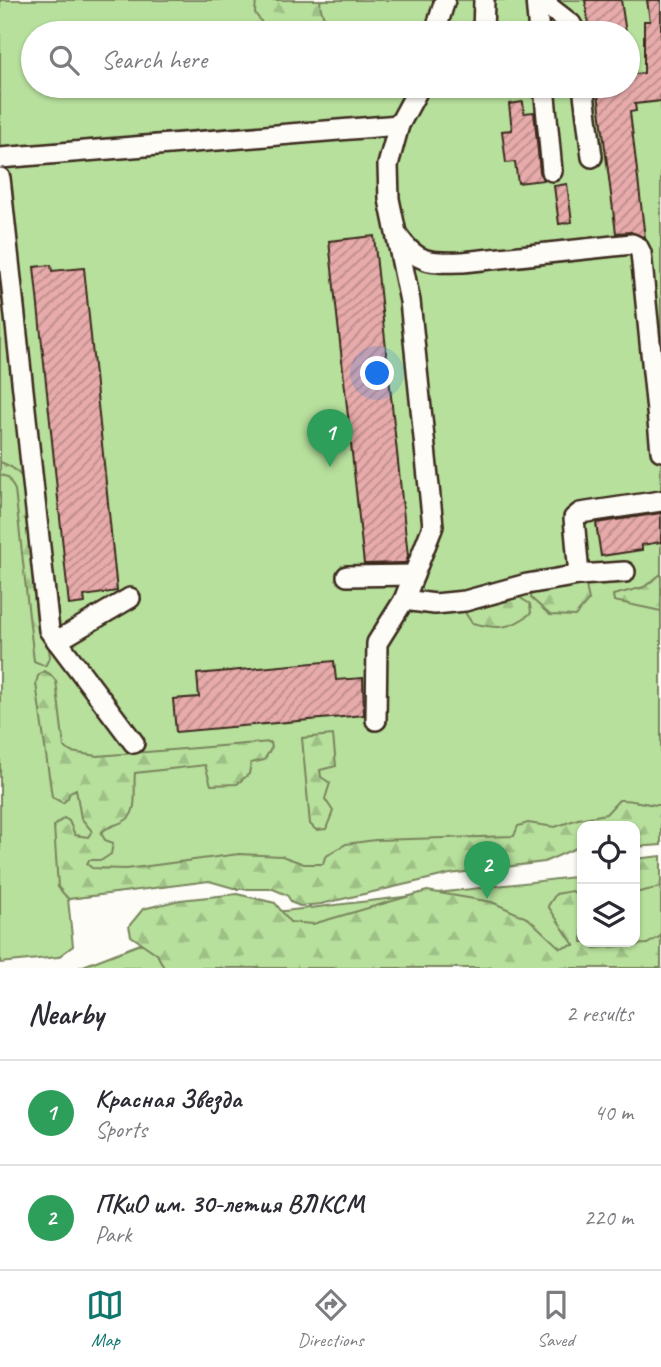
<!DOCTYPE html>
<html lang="en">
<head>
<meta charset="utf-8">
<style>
	:root { --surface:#fff; --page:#f2f2f3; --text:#2b2b33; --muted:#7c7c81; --line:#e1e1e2; --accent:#0f766e }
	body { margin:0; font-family:Caveat,sans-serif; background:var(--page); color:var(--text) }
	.controls { position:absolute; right:21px; bottom:21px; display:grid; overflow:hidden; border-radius:14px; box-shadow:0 2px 5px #0004 }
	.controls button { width:63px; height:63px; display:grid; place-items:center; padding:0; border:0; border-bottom:2px solid var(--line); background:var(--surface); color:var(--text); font:35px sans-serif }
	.you { position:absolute; left:378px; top:374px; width:24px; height:24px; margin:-18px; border:5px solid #fff; border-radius:50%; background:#1a73e8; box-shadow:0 0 0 10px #1a73e833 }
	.badge { display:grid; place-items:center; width:46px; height:46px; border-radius:50%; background:var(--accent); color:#fff; font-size:23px; font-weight:700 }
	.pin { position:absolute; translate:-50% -58px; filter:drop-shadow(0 2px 4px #0008) }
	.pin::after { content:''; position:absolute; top:37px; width:24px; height:21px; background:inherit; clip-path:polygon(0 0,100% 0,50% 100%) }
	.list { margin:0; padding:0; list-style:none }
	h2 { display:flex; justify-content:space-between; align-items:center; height:91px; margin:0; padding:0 28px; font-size:30px }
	h2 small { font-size:23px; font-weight:400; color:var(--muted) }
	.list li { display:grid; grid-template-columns:46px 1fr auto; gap:21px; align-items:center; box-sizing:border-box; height:105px; padding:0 28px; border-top:2px solid var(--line) }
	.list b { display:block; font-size:26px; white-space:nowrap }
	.list p { margin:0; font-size:23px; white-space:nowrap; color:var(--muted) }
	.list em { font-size:23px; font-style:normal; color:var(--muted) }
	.icon { flex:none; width:38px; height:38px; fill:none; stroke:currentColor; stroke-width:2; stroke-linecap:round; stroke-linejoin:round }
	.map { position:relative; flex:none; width:661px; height:968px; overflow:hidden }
	.search { position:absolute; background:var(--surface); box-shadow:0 2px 5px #0004; left:21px; right:21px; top:21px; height:77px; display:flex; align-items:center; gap:18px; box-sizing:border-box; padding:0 24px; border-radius:38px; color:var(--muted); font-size:26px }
	.sheet { height:301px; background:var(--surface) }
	nav { display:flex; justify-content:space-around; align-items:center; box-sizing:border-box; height:98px; border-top:2px solid var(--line); background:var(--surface); font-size:19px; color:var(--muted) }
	nav a { display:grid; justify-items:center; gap:4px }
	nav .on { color:var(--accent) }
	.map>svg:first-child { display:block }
	.green { fill:#b7e09c; stroke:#79855d; stroke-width:2; fill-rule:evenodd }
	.forest { fill:url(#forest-firs); stroke:#79855d; stroke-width:2 }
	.building { fill:url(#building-hatch); stroke:#3b2a1e; stroke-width:2 }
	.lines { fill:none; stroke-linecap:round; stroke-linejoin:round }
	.minor-casing { stroke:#3b2a1e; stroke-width:24 }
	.minor { stroke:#fdfcf7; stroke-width:19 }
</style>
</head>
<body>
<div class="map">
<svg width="661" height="968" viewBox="0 0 661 968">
	<defs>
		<pattern id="forest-firs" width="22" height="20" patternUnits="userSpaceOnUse" patternTransform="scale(1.75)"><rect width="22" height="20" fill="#b7e09c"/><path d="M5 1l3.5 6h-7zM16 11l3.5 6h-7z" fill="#9ec086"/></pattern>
		<pattern id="building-hatch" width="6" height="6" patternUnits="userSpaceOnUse" patternTransform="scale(1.75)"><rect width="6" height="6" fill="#e6abaa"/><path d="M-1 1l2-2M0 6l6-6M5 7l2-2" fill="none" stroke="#bc8b8a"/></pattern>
	</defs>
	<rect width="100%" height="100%" fill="#fdfcf7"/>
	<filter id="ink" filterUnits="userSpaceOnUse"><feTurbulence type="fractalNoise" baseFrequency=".0143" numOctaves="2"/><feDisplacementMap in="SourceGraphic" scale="14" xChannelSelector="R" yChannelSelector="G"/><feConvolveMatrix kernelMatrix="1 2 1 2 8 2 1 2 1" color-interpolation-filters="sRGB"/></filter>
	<g filter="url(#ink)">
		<g class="green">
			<path d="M0,0H661V821L582,826V831L68,899L73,946L58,957L0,963ZM33,33H628V86H33Z"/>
			<polygon points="661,867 661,968 78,968 200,921 582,876 582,942 635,942 635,870"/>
		</g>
		<g class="forest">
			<path d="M256,0H322L320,2C321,23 334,27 353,33H305L298,23L281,24V33H269L255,13Z"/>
			<path d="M0,462C18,468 23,477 31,493L50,657L45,666L34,661L15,490L8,477L0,475Z"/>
			<polygon points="661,574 661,611 614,601 613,595 644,587"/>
			<polygon points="574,581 586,586 589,600 575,616 550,615 531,598 531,592"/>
			<path d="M514,594L530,604L531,613C510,630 498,629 472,623L466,614V608Z"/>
			<path d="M44,671L50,674L56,681L64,747L71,752L97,756L270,742L272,747L264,760L251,763L249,774L237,784L211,785L205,765L135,773C133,787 139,812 126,820C117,826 108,825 101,833L105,840L113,843L111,854L102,860H89L87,864L92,868L126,869L239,854L282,856L304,864H323L325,857L346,844L375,840L514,836L518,826L528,823L555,827L578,819L606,814L619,800C634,799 646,805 661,805V845L635,847V826H582V848H576L544,862L450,874L321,904L300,906L292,903L287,895L273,889H237L209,881L68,899L58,887L54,826L64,818L69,821L75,835L88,837L92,831L81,818L76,789L70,792L68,798L63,803L52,797L36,683L38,676Z"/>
			<polygon points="333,735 336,766 320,770 321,777 330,783 325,799 333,811 326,829 316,830 310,824 302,738"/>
			<polygon points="661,856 661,887 635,893 635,859"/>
			<polygon points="427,891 492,902 529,919 560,948 574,945 548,906 556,894 572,891 582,897 582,942 590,942 593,948 647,944 661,936 661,968 164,968 157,954 131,936 129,926 143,909 180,900 237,894 275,903 290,922 313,924"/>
		</g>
		<g class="building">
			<polygon points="585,0 621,0 626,33 590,33"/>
			<polygon points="647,0 661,0 661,101 635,104 636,111 630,112 645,238 631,232 616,233 597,86 628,86 628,75 644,73 644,21 650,21"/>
			<polygon points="523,102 524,113 534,112 540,172 544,180 518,183 515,162 506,163 502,131 512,130 509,104"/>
			<polygon points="567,184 572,222 559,224 554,186"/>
			<polygon points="374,236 408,556 406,563 401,563 364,564 329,241"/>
			<polygon points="51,265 52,271 84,268 117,591 84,596 85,603 69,605 34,267"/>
			<polygon points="661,513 661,542 642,545 642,550 601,556 596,523"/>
			<polygon points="334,661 336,680 363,678 364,715 176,732 173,699 199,697 197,674"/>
		</g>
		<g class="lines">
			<defs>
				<g id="minor">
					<polyline points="536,0 539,33"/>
					<polyline points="540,0 571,24 576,33"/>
					<polyline points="435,33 445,0"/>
					<polyline points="483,33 484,0"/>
					<polyline points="544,86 552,171"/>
					<polyline points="583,86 592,157"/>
					<polyline points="0,158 399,125"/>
					<polyline points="0,178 49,630 134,743"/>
					<path d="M398,236C417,264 431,263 463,262L632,244L638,247L641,253L661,451"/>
					<polyline points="579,575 574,518 580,513 661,501"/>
					<polyline points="347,576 414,575"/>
					<polyline points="404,600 435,604 465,601 527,584 579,575 625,572"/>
					<polyline points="57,641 130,598"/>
					<polyline points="376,720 377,643 404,600 433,526 410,301 389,199 388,165 399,125 420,86"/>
				</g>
			</defs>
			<use href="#minor" class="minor-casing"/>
			<use href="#minor" class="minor"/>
		</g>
	</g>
</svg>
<div class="controls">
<button><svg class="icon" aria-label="locate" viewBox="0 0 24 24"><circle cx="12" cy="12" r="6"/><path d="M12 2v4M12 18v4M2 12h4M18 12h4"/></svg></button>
<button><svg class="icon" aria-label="layers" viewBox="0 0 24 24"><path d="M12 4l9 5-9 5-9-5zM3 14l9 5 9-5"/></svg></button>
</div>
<div class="you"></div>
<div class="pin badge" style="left:330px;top:467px;background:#2e9e5b">1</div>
<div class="pin badge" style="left:487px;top:899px;background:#2e9e5b">2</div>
<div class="search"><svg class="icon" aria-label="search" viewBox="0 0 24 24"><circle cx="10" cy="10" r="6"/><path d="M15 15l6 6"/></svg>Search here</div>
</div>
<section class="sheet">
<h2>Nearby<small>2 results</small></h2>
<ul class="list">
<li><span class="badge" style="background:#2e9e5b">1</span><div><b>Красная Звезда</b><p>Sports</p></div><em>40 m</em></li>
<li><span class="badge" style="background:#2e9e5b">2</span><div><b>ПКиО им. 30-летия ВЛКСМ</b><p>Park</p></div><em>220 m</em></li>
</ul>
</section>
<nav>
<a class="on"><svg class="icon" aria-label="map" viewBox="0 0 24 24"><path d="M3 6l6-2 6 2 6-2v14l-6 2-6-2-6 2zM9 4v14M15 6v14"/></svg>Map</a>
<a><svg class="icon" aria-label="directions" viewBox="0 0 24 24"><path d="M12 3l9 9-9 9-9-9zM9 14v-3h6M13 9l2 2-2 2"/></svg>Directions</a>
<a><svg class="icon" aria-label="saved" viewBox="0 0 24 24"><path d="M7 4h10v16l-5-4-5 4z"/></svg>Saved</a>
</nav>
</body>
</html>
